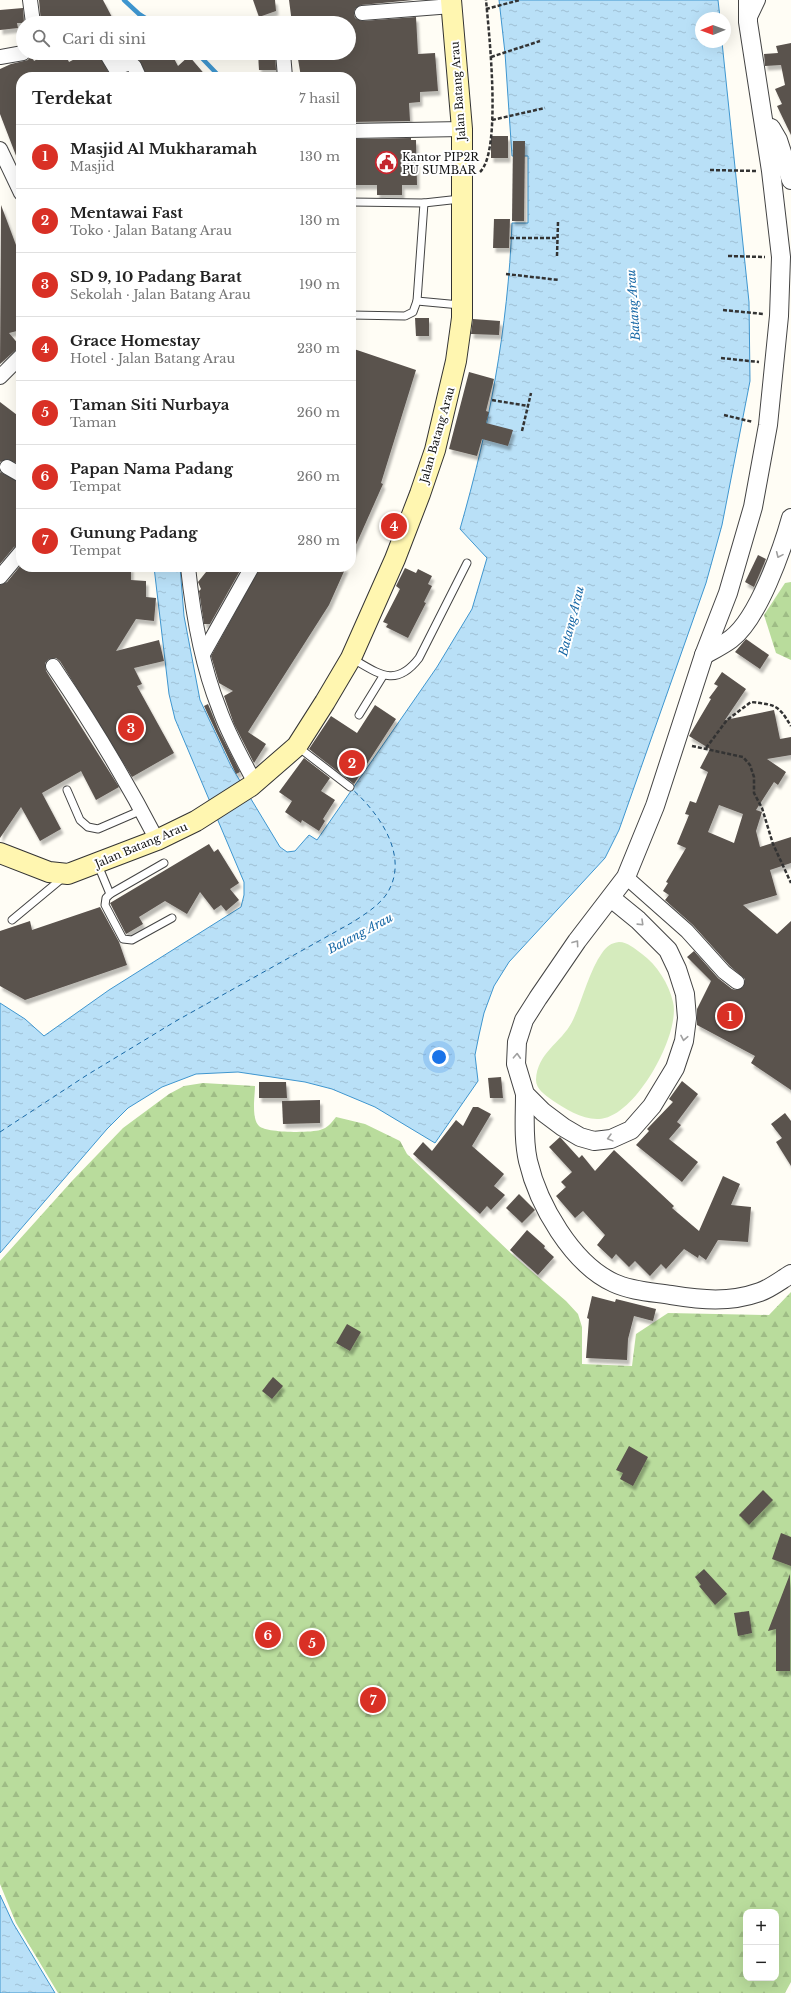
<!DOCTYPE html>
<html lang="id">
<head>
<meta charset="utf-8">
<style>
	:root { --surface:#fff; --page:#f2f2f2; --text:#222; --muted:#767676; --line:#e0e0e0; --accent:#d93025 }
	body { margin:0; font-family:"Libre Baskerville",serif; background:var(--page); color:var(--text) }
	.controls { position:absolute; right:12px; bottom:12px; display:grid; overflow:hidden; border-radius:8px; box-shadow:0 4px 16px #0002 }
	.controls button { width:36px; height:36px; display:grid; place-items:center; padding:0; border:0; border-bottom:1px solid var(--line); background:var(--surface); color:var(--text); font:20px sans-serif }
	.compass { position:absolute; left:695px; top:12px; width:36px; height:36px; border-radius:50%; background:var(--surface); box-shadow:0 4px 16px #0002; rotate:269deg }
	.you { position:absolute; left:439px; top:1057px; width:14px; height:14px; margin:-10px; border:3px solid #fff; border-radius:50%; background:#1a73e8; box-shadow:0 0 0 6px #1a73e833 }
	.badge { display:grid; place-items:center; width:26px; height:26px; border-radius:50%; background:var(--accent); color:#fff; font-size:13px; font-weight:700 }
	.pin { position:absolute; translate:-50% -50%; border:2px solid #fff; box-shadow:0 1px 4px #0006 }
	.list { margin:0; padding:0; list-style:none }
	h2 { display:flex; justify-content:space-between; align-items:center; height:52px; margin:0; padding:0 16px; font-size:17px }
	h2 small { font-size:13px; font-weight:400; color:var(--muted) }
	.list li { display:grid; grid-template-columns:26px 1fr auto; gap:12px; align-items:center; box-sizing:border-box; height:64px; padding:0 16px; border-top:1px solid var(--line) }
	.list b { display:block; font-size:15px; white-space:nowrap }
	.list p { margin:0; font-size:13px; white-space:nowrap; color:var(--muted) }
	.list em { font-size:13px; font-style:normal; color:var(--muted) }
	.icon { flex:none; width:22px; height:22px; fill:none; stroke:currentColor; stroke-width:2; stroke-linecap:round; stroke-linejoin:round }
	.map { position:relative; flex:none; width:791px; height:1993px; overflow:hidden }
	.search { position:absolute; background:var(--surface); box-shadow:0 4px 16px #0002; left:16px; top:16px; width:340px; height:44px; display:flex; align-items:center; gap:10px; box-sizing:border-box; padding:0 14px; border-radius:22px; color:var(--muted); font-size:15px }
	.panel { position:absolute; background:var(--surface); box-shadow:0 4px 16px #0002; left:16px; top:72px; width:340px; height:500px; border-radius:16px }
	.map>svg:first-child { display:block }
	.grass { fill:#d5ebbd }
	.forest { fill:url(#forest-firs); fill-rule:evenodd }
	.park { fill:url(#park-dots) }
	.water { fill:url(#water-ripples); stroke:#3f96cf }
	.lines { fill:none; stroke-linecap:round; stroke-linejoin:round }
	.stream { stroke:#3f96cf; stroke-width:4.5 }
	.ferry { stroke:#1768a6; stroke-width:1; stroke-dasharray:5 4; stroke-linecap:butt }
	.building { fill:#5a524d; fill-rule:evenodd; filter:url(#shadow) }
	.service-casing { stroke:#444; stroke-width:9 }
	.minor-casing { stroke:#444; stroke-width:16 }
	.tertiary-casing { stroke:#444; stroke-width:20 }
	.secondary-casing { stroke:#333; stroke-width:22 }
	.path { stroke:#333; stroke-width:2.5; stroke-dasharray:4 2; stroke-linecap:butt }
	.service { stroke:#fff; stroke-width:7 }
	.minor { stroke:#fff; stroke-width:14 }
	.tertiary { stroke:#fff; stroke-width:18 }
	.secondary { stroke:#fff6b0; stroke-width:20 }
	.oneway { stroke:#a0a0a0 }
	.labels { text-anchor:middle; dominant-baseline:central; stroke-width:4; stroke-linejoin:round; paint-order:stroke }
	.street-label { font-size:11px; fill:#111; stroke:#fff }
	.poi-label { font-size:11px; fill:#111; stroke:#fff; text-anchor:start }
	.water-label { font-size:12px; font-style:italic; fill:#1768a6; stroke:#fff }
</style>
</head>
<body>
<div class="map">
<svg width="791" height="1993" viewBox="0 0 791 1993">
	<defs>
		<pattern id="forest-firs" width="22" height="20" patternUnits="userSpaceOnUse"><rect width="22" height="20" fill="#b9dc9c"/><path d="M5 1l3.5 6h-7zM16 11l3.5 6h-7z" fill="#9ebc85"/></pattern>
		<pattern id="park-dots" width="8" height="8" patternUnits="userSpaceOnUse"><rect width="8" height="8" fill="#d5ebbd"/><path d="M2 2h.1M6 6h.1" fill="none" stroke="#b6c8a1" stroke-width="1.8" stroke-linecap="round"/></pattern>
		<pattern id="water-ripples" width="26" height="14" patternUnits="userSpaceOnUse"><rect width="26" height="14" fill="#b9e0f7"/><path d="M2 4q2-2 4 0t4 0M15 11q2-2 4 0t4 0" fill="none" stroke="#9ebfd3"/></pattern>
		<filter id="shadow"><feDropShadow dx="2.5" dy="4.5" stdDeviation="1" flood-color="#0004"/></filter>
	</defs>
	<rect width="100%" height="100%" fill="#fffdf5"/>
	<path class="grass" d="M619,942C628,942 635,949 642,954C657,965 669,984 673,1002C681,1034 635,1118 599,1119C583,1120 565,1109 552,1100C545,1095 536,1089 536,1080C537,1053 561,1043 572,1022C582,1002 589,971 602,953C607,946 611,943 619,942Z"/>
	<g class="forest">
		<polygon points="791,582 791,660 776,653 764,615 785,583"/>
		<path d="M203,1083L255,1086C255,1096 251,1118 259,1126C266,1133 310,1133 320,1130C328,1128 331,1123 336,1117L365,1124L400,1141L407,1154L514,1256L566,1301L578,1314L582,1327V1364L632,1366L636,1334L668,1313L769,1315L791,1292V1982L785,1993H58L16,1923L0,1884V1261L72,1181L123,1128L169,1094L184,1086ZM746,1912H776V1978H746Z"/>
	</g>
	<polygon class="park" points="303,1633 320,1633 321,1652 303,1653"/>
	<g class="water">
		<path d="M499,0H718L720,18H701V42H722L749,302L750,381L722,525L706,583L619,830L605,858L509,962L494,986L484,1013L479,1035L475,1055L478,1081L435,1143L375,1107L332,1089L305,1082L238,1072L196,1074L162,1087L128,1108L107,1129L0,1253V1003L25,1019L44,1036L109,990L241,907L244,895V882L175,719L169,694L154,567H180L184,616L200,700L231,766L280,847L287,852L295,851L309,835L317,840L437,667L472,609L487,558L460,529C489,428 508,329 512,223H528V156H512L505,53Z"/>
		<polygon points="0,1895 13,1923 55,1993 0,1993"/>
	</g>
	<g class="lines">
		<g class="stream">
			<polyline points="124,0 139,14 153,23"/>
			<polyline points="197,53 220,77"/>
		</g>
		<path class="ferry" d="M0,1132L87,1075L176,1021L353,922C365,914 377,907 386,895C411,858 380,814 352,789"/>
	</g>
	<g class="building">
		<polygon points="39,0 103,0 115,23 41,23"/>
		<polygon points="253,0 275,0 276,11 259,17"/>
		<polygon points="289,0 414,0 361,5 355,9 354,14 355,18 362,21 416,17 418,54 435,53 438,91 420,92 420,102 409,103 410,121 351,122 351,77 301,77 297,53 349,53 349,23 292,23"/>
		<polygon points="23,8 24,23 17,23 18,28 0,30 0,10"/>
		<polygon points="791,43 791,135 777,106 782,104 775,89 785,85 781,65 765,66 764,54 778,53 776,46"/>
		<polygon points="48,53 64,53 69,62 86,53 98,53 110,75 117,76 128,73 130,77 21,77 20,166 0,114 0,69 11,64 28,60 31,54 34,61"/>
		<polygon points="116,53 171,53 178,66 189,56 207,77 147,77 139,59 131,55 119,58"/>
		<polygon points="258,53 275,53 276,70 259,70"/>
		<rect x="491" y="136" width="17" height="22"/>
		<polygon points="411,138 411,140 416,140 417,185 402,185 402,195 377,195 377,185 351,185 351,169 356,169 355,139"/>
		<polygon points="513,141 525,141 524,221 512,221"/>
		<polygon points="1,205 16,245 21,243 21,330 9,333 20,346 0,364"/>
		<polygon points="494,219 510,219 509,248 493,248"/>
		<polygon points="415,318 429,318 429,336 416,336"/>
		<polygon points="473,319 500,321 499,335 471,334"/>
		<polygon points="351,348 416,370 381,483 383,484 351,556"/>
		<polygon points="469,372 494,379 486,411 489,412 486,423 513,430 508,446 482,439 477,456 449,449"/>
		<polygon points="0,402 21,418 21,465 7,459 0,462"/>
		<polygon points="0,472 21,483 21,544 14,547 0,564"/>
		<polygon points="758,555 766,559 754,587 745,582"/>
		<polygon points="21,565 21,567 131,567 131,580 146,581 146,597 156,598 154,621 136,619 116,651 159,640 164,661 134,668 142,684 137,686 174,753 132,777 60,661 56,658 49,659 45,663 46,671 119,787 96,800 81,771 42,793 61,829 40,841 21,807 0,838 0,585 7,582"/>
		<polygon points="210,567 242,567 210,624 204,624 199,591 201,589 198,582"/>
		<polygon points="260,567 346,567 329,605 248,732 266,744 254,763 234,724 224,696 233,691 219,683 211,656"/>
		<polygon points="405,568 416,573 418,569 432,576 428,584 432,586 424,602 426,603 408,638 386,627 388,624 383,622 400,589 396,586"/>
		<polygon points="746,639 769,655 760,669 735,652"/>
		<path d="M722,672L746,689L725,720L774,710L780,739L791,737V755L767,759L786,772L778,785L774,782L756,810L762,812L756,831L760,847L791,837V863L770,870L777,895L743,905L777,934L791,921V1090L751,1063L755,1056L697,1025V1009L711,981L687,957L694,951L718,978L732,989L736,990L743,987L745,979L730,966L693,925L665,900L669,895L663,891L668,883L666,882L686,848L677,844L689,815L685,814L690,801L696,803L708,772L700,768L710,749L689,736L711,699L709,698L718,686L714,684ZM719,805L743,814L734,843L708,832Z"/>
		<polygon points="208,704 219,731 240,772 236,774 204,706"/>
		<polygon points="375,705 396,719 354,784 309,749 331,716 357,733"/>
		<polygon points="304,758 330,778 321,791 335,800 323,819 325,821 319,831 302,820 301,823 285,812 292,801 279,792"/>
		<polygon points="209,844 214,852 218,849 239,883 230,889 239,900 226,911 221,905 214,910 200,892 187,914 165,901 139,917 143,924 126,934 110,903"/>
		<polygon points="100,907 119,942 127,965 25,1000 0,986 0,931 30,921 32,930"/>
		<polygon points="501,1077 503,1098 490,1098 488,1078"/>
		<polygon points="682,1081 698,1094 677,1122 681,1125 669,1139 698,1162 682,1182 636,1145 649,1131 647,1129 673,1102 669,1099"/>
		<polygon points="259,1082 286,1082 287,1098 259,1098"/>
		<polygon points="320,1100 320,1123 283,1124 282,1101"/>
		<polygon points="473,1107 478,1107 491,1114 472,1146 504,1174 494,1186 505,1195 491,1210 487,1206 480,1214 413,1154 423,1142 432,1151 456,1120 463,1126"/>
		<polygon points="785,1113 791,1121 791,1166 776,1142 782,1138 771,1124"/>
		<polygon points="560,1137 579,1158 582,1155 595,1171 614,1150 674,1206 672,1208 699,1231 723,1176 740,1184 731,1205 751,1207 748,1242 718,1240 706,1260 699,1255 698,1258 684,1249 666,1269 661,1264 650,1276 635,1261 629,1267 616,1254 612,1259 597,1245 605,1235 583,1211 575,1218 556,1196 566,1187 561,1182 572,1172 549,1147"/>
		<polygon points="519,1194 535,1210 522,1223 506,1208"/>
		<polygon points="527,1230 545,1246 544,1248 554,1257 538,1275 510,1250"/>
		<polygon points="592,1296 615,1302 616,1299 656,1309 653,1321 634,1316 628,1339 627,1360 586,1358 589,1319 587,1318"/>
		<polygon points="347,1324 361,1332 350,1351 336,1343"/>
		<polygon points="273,1377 283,1386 272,1399 262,1391"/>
		<polygon points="629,1446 648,1457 633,1486 620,1479 623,1473 616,1470"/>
		<polygon points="763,1490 773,1500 749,1525 739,1515"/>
		<polygon points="781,1533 791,1537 791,1566 772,1559"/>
		<polygon points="704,1569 727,1594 715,1605 699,1586 701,1585 695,1577"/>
		<polygon points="790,1574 790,1671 776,1671 776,1629 768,1631"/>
		<polygon points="749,1611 752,1633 738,1636 734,1613"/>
	</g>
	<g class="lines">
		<defs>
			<g id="service">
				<polyline points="351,202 424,203 460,199"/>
				<polyline points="417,301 460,305"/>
				<polyline points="351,315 405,316 413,312 417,301 424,203"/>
				<path d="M353,659C379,674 396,688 419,658L467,563"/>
				<polyline points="359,715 383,676"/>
				<polyline points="298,747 350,787"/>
				<polyline points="67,790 80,820 88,827 98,829 142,810"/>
				<polyline points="164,863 110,894 106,898 105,905 123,939 132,940 172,918"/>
				<polyline points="98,865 110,894"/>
				<polyline points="12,920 65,876"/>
			</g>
			<g id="minor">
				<polyline points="30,0 33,23"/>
				<polyline points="362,13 452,6"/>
				<polyline points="749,19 758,0"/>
				<polyline points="106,53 115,68 130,63 134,66 139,77"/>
				<polyline points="283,53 285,77"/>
				<polyline points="0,57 23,53"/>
				<polyline points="351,131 462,129"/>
				<polyline points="0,149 21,193"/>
				<polyline points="0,377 21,356"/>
				<polyline points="7,467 21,475"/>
				<path d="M188,567C193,615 201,663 219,708C228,734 242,758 255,783"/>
				<polyline points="0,577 21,552"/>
				<polyline points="203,654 252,567"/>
				<path d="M53,666C91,722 126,780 157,840"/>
				<polyline points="626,877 687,931 724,972 737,982"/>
			</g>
			<g id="tertiary">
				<polyline points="771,128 778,140 791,180"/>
				<path d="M704,655C713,650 723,645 731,639C758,619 782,550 791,518"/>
				<polyline points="611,898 638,920 668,950 677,969 685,994 687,1018 684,1041 675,1068 652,1106 631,1130 611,1139 594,1141 580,1137 563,1127 543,1112 525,1094 516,1064 517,1042 524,1020 538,998 577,941 626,877 655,806 704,655 728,593 753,507 768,425 779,316 781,257 771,171 748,22 748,0"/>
				<path d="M525,1094C525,1116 523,1139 528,1161C538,1204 572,1264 614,1283C631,1291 652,1292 671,1295C702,1300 729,1303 760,1292C771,1288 781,1280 791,1274"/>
			</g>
			<polyline id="secondary" points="0,853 49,872 68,874 157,840 196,821 251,786 297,746 325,702 351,658 395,559 420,494 435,450 456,361 462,318 462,129 451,0"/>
		</defs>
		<use href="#service" class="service-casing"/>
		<use href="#minor" class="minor-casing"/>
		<use href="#tertiary" class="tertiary-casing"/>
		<use href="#secondary" class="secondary-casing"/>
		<g class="path">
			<polyline points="486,9 520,0"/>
			<polyline points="491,57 540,41"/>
			<polyline points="492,120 545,108"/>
			<polyline points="710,170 756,171"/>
			<path d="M480,172C502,151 489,33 486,0"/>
			<polyline points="510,238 558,238"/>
			<polyline points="557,256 558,222"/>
			<polyline points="728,256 765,257"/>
			<polyline points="506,274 559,280"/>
			<polyline points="723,310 764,314"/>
			<polyline points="721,358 759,362"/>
			<polyline points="492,400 528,406"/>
			<polyline points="724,415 753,422"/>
			<polyline points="522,431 531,393"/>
			<polyline points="692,746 743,757 750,765 754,777 754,793 762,808 773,844 791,883"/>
			<path d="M706,748L727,720L751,702C777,705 778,705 791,726"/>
		</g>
		<use href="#service" class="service"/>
		<use href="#minor" class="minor"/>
		<use href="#tertiary" class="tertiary"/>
		<use href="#secondary" class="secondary"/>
	</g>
	<defs><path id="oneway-chevron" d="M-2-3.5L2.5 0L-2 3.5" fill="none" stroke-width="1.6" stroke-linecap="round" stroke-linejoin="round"/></defs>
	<g class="oneway">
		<use href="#oneway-chevron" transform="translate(779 555) rotate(114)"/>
		<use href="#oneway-chevron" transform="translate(641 923) rotate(44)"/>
		<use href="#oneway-chevron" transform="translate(576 943) rotate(-54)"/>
		<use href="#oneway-chevron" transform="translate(684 1038) rotate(101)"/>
		<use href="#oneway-chevron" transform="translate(517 1056) rotate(-87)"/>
		<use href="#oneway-chevron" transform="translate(610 1138) rotate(165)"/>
	</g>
	<defs>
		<symbol id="civic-ring" viewBox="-11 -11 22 22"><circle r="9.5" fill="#fff" stroke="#c4262e" stroke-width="1.5"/><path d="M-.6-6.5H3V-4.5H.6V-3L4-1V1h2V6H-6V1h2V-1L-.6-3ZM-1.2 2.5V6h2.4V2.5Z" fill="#c4262e"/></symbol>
	</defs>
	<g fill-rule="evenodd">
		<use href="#civic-ring" x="374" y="150" width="25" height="25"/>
	</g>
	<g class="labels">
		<g class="street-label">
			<text transform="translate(458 91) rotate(-94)">Jalan Batang Arau</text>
			<text transform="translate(437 435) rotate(-74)">Jalan Batang Arau</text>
			<text transform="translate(141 845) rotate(-23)">Jalan Batang Arau</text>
		</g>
		<g class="poi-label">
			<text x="402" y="157">Kantor PIP2R<tspan x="402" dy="13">PU SUMBAR</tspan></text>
		</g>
		<g class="water-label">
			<text transform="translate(633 305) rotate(-94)">Batang Arau</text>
			<text transform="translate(571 621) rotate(-76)">Batang Arau</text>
			<text transform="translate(360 933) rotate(-28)">Batang Arau</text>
		</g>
	</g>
</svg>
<div class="controls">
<button>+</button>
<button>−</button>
</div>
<svg class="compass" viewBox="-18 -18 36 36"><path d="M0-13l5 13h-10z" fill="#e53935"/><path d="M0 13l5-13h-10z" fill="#767676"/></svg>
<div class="you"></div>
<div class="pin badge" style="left:730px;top:1016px">1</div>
<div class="pin badge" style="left:352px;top:763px">2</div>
<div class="pin badge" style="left:131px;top:728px">3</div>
<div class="pin badge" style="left:394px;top:526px">4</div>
<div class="pin badge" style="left:312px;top:1643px">5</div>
<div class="pin badge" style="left:268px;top:1635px">6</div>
<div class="pin badge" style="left:373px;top:1700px">7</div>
<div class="search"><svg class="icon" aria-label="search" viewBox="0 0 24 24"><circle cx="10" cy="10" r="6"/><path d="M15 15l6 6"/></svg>Cari di sini</div>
<section class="panel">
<h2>Terdekat<small>7 hasil</small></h2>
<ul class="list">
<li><span class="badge">1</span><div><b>Masjid Al Mukharamah</b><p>Masjid</p></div><em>130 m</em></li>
<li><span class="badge">2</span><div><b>Mentawai Fast</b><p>Toko · Jalan Batang Arau</p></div><em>130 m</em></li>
<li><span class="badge">3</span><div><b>SD 9, 10 Padang Barat</b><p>Sekolah · Jalan Batang Arau</p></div><em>190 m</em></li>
<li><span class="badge">4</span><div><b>Grace Homestay</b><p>Hotel · Jalan Batang Arau</p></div><em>230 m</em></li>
<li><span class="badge">5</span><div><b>Taman Siti Nurbaya</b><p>Taman</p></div><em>260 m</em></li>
<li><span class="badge">6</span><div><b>Papan Nama Padang</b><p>Tempat</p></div><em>260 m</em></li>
<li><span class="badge">7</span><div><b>Gunung Padang</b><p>Tempat</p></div><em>280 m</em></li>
</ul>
</section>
</div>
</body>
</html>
